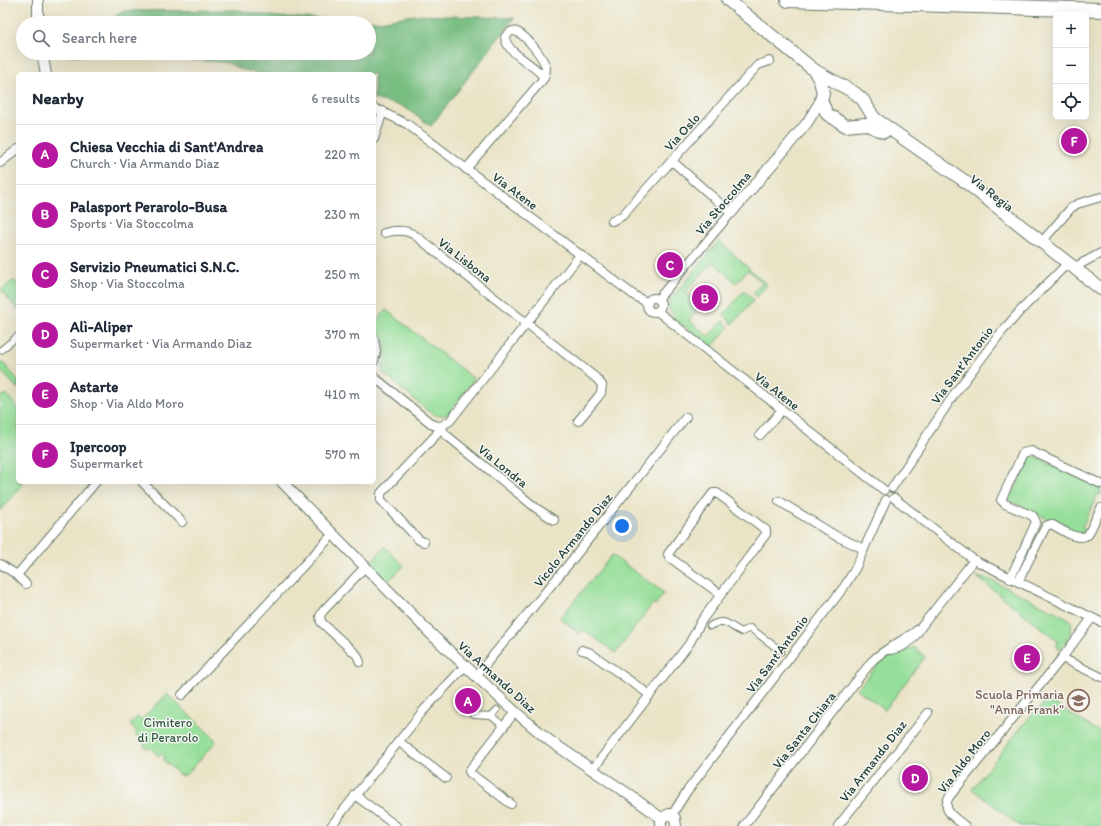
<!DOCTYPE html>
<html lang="en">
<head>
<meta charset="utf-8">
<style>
	:root { --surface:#fff; --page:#f2f2f3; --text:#1f2937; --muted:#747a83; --line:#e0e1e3; --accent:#b5179e }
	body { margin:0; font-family:Itim,sans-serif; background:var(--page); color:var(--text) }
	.controls { position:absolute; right:12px; top:12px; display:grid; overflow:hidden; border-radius:6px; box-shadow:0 4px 16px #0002 }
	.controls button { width:36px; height:36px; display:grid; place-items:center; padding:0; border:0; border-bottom:1px solid var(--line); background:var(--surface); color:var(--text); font:20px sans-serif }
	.you { position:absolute; left:622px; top:526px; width:14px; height:14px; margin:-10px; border:3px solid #fff; border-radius:50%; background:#1a73e8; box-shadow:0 0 0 6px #1a73e833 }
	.badge { display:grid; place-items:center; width:26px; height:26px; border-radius:50%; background:var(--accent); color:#fff; font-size:13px; font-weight:700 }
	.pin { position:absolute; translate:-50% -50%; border:2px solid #fff; box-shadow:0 1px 4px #0006 }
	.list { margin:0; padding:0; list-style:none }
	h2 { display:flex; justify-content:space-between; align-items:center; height:52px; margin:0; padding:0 16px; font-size:17px }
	h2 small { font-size:13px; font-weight:400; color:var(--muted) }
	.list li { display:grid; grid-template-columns:26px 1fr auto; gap:12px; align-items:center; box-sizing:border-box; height:60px; padding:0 16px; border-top:1px solid var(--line) }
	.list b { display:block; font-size:15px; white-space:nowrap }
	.list p { margin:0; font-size:13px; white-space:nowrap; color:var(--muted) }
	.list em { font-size:13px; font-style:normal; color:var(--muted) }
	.icon { flex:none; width:22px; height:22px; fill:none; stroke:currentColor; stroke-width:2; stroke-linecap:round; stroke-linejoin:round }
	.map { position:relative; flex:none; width:1101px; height:826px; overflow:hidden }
	.search { position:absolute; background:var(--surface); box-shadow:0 4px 16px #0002; left:16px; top:16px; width:360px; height:44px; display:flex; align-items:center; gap:10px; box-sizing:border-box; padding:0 14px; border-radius:22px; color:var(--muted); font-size:15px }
	.panel { position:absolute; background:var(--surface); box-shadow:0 4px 16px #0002; left:16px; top:72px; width:360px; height:412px; border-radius:6px }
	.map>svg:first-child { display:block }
	.green { fill:#96df9a; stroke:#5a8e67 }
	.forest { fill:#78be82; stroke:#4c7e5b }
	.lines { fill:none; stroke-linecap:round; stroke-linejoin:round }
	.pedestrian-casing { stroke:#667767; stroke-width:8 }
	.minor-casing { stroke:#667767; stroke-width:10 }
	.tertiary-casing { stroke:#667767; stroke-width:12 }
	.primary-casing { stroke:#667767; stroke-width:14 }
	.motorway-casing { stroke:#667767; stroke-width:16 }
	.pedestrian { stroke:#fff; stroke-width:6 }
	.minor { stroke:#fff; stroke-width:8 }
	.tertiary { stroke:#fff; stroke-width:10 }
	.primary { stroke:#fff; stroke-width:12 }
	.motorway { stroke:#fff; stroke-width:14 }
	.labels { text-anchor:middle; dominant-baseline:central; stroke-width:3; stroke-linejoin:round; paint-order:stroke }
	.street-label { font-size:13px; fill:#1f3d34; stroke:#f6f6f2 }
	.education-label { font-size:13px; fill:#785e54; stroke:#f6f6f2; text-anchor:end }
	.park-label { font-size:13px; fill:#375d48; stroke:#f6f6f2 }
</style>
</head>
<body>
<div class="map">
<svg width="1101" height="826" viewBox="0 0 1101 826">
	<rect width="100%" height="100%" fill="#f6f6f2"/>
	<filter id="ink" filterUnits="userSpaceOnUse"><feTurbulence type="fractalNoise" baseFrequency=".025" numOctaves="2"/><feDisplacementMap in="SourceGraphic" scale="8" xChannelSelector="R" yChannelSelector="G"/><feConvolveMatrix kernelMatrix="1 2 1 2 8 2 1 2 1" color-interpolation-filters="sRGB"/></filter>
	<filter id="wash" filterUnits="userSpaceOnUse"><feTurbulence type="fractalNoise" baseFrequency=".012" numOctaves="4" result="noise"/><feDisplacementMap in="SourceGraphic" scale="16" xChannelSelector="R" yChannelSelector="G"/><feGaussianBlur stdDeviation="0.9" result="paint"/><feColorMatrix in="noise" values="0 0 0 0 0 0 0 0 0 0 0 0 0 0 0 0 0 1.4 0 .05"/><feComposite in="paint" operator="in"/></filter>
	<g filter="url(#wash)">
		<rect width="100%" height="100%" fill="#eae4c7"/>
		<g class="green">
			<polygon points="719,241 767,285 757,297 753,293 762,283 748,270 736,283 713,262 685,292 701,306 689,320 708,336 723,321 729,327 712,347 674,318 668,306 670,300"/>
			<polygon points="14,280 18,285 18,310 1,290"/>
			<polygon points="744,291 754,300 732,324 724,314"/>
			<path d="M386,310L474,379L448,414C440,417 436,416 429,412L383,373C382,367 384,364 385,357C388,345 381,334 374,325Z"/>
			<polygon points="2,362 18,380 18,389 0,370 0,364"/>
			<polygon points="6,394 18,408 18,482 24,482 0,511 0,398"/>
			<polygon points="1028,455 1031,455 1101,488 1101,495 1098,494 1082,527 1087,530 1082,534 1077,533 1008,500 1007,491 1013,494 1029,462 1023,459"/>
			<polygon points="385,547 404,566 388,581 370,562"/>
			<polygon points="612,555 664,593 655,605 653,603 616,653 584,630 580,634 560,618"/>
			<polygon points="977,577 991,580 1068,618 1072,624 1070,633 1071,635 1059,650 1056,646 1058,641"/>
			<polygon points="914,647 925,657 885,710 857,689 882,660"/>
			<polygon points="167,694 215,739 215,743 185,776 183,775 181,776 163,760 165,757 162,754 159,756 149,747 147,749 144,746 145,743 135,734 137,732 130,725 137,717 141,720"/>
			<polygon points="1047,699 1101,733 1101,826 1020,826 972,789 1036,709 1039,710"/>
		</g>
		<polygon class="forest" points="237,10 277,17 380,21 414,15 514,18 431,126 402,106 374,99 374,74 262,74 240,69 228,63 130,54 70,55 70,53 369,53 369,23 105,23 123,11"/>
	</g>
	<g filter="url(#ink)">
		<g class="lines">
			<defs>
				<g id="pedestrian">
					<polyline points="1,350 18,336"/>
					<path d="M710,626C726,616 729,627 742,632L750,628L781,651"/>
					<polyline points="473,715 491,716 497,710"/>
					<polyline points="491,716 501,724"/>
				</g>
				<g id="minor">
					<polyline points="374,108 407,124 635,296 648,303"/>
					<polyline points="374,139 383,111"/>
					<polyline points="0,163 18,149"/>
					<path d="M466,169L544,78C545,75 546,71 546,68C544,58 523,30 512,31C509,32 507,35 505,37C507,55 536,64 544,78"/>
					<polyline points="612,221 622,216 758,65 770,61"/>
					<path d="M384,233C395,230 406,229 416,236L596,378L602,385L601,393L598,397L578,421"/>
					<polyline points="1046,246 1046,237 1071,208 1077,204 1101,197"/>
					<polyline points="1073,268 1101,253"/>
					<circle cx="654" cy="305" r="7"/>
					<polyline points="658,299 731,213 672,161"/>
					<polyline points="657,311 884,490"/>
					<polyline points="374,340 376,351 374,361"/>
					<polyline points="374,377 433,425 441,426 445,434 536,508 554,520"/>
					<polyline points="760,435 782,410"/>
					<polyline points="142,482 182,522"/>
					<polyline points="892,488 955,393 1000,334 1020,311 1064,267"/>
					<polyline points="894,498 974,560 1101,622"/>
					<polyline points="779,501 836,536 864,549"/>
					<polyline points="424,542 419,540 381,500 381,493 436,435 441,426 450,421 580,255"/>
					<polyline points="0,564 17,575 96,482"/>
					<polyline points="17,575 26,584"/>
					<polyline points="1010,579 1036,522 1033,516 1005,504 1001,500 1023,453 1031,451 1101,484"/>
					<path d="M1018,582L1046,526L1051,524C1061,529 1077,542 1088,535L1101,508"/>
					<polyline points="582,650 589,652 650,695"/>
					<path d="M890,650C905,648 914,640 921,627L974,560"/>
					<polyline points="1062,658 1101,677"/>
					<polyline points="360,662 357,655 321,622 320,616 323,611 366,566"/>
					<polyline points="476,676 572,560 686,417"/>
					<polyline points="182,695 333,534"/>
					<polyline points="398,741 446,778"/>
					<polyline points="593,769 689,644 702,620 766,534 766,530 717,493 713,493 668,554 669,557 720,594"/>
					<polyline points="355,795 396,826"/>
					<polyline points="511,804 470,773 469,771 515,712"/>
					<polyline points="672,815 687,791 844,587 855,569 886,500"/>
					<polyline points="331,826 423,711 465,666"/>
					<path d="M744,826L872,661C886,647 906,640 921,627"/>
					<polyline points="838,826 928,713"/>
					<path d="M965,826C955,818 941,811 949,797L1062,658L1092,618"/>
				</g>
				<g id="tertiary">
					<polyline points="38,0 38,23"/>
					<polyline points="42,53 46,74"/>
					<polyline points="731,213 807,123 821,100"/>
					<polyline points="282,482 431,634 513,710 550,741 631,796 661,818"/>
					<polyline points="661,826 661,818 669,814 675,818 676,826"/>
				</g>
				<g id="primary">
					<polyline points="728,0 814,70 855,93 863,100 874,118 963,180 1101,289"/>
					<polyline points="814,70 820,81 823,93 821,100 827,114 846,126 865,124 884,132"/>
				</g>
				<polyline id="motorway" points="788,0 1101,10"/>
			</defs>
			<use href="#pedestrian" class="pedestrian-casing"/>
			<use href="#minor" class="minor-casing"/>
			<use href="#tertiary" class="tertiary-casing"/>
			<use href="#primary" class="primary-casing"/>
			<use href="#motorway" class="motorway-casing"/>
			<use href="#pedestrian" class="pedestrian"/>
			<use href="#minor" class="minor"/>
			<use href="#tertiary" class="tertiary"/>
			<use href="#primary" class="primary"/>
			<use href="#motorway" class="motorway"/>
		</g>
	</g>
	<defs>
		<symbol id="school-ring" viewBox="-11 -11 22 22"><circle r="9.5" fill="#f6f6f2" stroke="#8d6e63" stroke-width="1.5"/><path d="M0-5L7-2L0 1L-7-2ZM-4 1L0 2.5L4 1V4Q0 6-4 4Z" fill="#8d6e63"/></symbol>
	</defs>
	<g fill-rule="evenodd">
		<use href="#school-ring" x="1066" y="688" width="25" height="25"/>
	</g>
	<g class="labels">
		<g class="street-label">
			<text transform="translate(682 132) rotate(-48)">Via Oslo</text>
			<text transform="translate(515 191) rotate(37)">Via Atene</text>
			<text transform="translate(992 193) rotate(38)">Via Regia</text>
			<text transform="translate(723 203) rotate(-50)">Via Stoccolma</text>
			<text transform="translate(465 260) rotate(38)">Via Lisbona</text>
			<text transform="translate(962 365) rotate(-53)">Via Sant'Antonio</text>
			<text transform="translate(777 391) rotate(38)">Via Atene</text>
			<text transform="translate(503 466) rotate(39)">Via Londra</text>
			<text transform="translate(573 540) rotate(-51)">Vicolo Armando Diaz</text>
			<text transform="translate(777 654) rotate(-53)">Via Sant'Antonio</text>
			<text transform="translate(497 677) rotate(42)">Via Armando Diaz</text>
			<text transform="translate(804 730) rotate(-52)">Via Santa Chiara</text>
			<text transform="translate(873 761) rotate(-52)">Via Armando Diaz</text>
			<text transform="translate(964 761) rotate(-52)">Via Aldo Moro</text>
		</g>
		<g class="education-label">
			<text x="1064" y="694">Scuola Primaria<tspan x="1064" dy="15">"Anna Frank"</tspan></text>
		</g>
		<g class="park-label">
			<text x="168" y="722">Cimitero<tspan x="168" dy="15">di Perarolo</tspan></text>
		</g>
	</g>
</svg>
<div class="controls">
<button>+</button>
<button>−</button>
<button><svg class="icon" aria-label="locate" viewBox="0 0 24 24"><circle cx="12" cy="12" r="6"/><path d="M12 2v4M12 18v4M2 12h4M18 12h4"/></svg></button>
</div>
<div class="you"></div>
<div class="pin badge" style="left:468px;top:701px">A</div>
<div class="pin badge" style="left:705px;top:298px">B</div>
<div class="pin badge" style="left:670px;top:265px">C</div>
<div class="pin badge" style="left:915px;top:778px">D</div>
<div class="pin badge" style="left:1027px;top:658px">E</div>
<div class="pin badge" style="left:1074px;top:141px">F</div>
<div class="search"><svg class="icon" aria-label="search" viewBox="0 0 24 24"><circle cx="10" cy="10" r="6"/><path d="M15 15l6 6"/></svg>Search here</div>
<section class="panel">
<h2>Nearby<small>6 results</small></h2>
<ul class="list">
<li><span class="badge">A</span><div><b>Chiesa Vecchia di Sant'Andrea</b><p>Church · Via Armando Diaz</p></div><em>220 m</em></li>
<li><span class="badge">B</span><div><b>Palasport Perarolo-Busa</b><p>Sports · Via Stoccolma</p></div><em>230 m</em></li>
<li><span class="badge">C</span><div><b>Servizio Pneumatici S.N.C.</b><p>Shop · Via Stoccolma</p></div><em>250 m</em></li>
<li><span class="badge">D</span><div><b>Alì-Aliper</b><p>Supermarket · Via Armando Diaz</p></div><em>370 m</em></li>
<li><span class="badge">E</span><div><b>Astarte</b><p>Shop · Via Aldo Moro</p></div><em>410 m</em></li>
<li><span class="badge">F</span><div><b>Ipercoop</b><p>Supermarket</p></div><em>570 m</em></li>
</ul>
</section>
</div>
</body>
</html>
